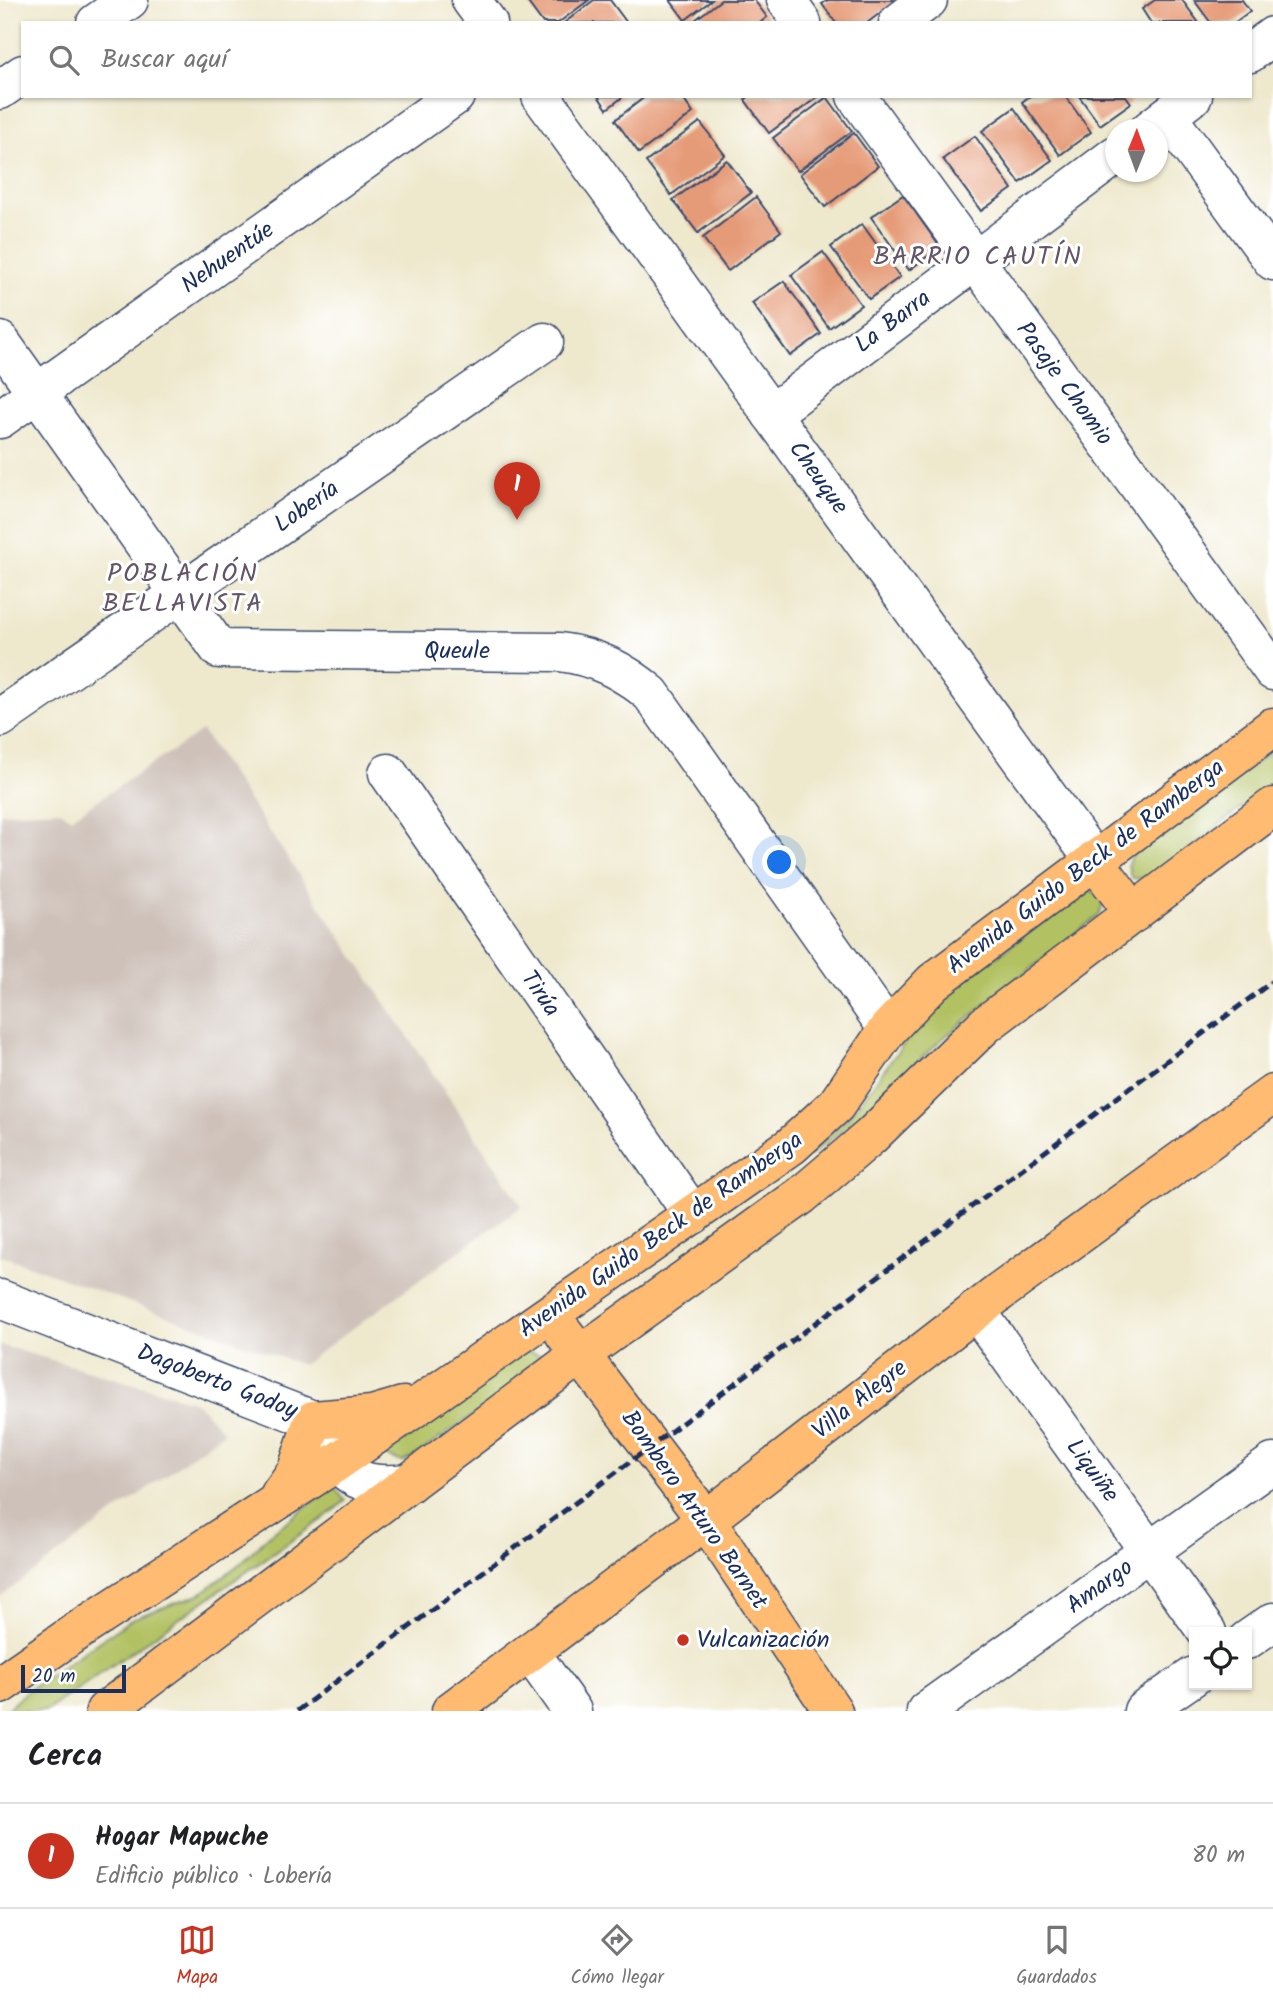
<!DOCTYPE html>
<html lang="es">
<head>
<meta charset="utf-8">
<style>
	:root { --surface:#fff; --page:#f6f6f6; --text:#202124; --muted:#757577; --line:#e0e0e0; --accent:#c8321e }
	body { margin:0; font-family:Kalam,sans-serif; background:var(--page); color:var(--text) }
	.controls { position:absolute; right:21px; bottom:21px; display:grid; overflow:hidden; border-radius:0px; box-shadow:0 2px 5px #0004 }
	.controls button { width:63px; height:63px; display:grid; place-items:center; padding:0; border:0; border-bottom:2px solid var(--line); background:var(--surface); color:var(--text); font:35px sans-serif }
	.compass { position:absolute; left:1105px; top:119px; width:63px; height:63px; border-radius:50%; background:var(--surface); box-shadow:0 2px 5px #0004; rotate:1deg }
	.scale { position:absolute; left:21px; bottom:18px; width:105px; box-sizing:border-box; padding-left:7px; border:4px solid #1b2f5e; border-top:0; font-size:19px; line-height:24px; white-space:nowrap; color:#1b2f5e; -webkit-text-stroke:5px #fff; paint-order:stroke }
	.you { position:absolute; left:780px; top:863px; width:24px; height:24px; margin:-18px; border:5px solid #fff; border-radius:50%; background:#1a73e8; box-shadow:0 0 0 10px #1a73e833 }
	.badge { display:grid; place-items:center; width:46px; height:46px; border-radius:50%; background:var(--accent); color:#fff; font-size:23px; font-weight:700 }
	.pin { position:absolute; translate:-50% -58px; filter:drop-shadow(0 2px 4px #0008) }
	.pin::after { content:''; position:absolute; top:37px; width:24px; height:21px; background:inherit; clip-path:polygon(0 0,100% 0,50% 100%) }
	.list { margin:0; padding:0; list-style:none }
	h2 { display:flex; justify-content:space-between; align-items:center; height:91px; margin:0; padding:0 28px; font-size:30px }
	h2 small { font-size:23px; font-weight:400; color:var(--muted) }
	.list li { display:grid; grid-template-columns:46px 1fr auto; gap:21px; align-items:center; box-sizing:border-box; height:105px; padding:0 28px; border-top:2px solid var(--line) }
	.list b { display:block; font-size:26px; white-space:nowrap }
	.list p { margin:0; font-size:23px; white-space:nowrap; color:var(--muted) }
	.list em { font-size:23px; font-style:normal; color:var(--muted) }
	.icon { flex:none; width:38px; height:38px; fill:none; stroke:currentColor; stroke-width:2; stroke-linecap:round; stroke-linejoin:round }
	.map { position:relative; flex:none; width:1273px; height:1711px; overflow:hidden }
	.search { position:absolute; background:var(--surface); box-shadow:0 2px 5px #0004; left:21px; right:21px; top:21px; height:77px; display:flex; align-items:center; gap:18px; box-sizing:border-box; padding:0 24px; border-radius:0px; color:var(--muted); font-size:26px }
	.sheet { height:196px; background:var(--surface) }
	nav { display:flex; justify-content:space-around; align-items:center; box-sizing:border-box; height:98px; border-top:2px solid var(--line); background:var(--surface); font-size:19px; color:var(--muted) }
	nav a { display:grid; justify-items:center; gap:4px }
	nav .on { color:var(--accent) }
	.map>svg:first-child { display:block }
	.industrial { fill:#cec1b9 }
	.green { fill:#b2c264; stroke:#667861; stroke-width:2 }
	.building { fill:#e69b78 }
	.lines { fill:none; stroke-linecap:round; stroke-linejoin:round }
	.minor-casing { stroke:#3b4b6e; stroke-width:41 }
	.major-casing { stroke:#3b4b6e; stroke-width:41 }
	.minor { stroke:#fff; stroke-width:38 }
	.major { stroke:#febb71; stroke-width:38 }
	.rail { stroke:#1b2f5e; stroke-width:5; stroke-dasharray:10 5; stroke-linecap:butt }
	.poi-dot { fill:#c8321e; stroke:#fff; stroke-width:2.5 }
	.labels { text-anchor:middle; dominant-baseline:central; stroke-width:6; stroke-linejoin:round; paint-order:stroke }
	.street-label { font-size:24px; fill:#1b2f5e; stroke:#fff }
	.poi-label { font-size:24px; fill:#1b2f5e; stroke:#fff; text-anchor:start }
	.neighbourhood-label { font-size:26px; letter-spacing:2px; fill:#625567; stroke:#fff }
</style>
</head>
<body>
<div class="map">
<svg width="1273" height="1711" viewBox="0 0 1273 1711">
	<rect width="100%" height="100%" fill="#fff"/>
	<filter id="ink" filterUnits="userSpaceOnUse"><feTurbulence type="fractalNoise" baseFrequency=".0143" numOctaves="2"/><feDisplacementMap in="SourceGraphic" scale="14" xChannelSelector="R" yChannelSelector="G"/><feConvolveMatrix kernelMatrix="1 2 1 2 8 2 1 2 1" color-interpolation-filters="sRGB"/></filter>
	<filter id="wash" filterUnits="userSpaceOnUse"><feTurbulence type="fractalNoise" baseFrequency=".00686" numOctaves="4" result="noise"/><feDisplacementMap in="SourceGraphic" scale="28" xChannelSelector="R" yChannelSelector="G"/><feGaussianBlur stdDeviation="1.57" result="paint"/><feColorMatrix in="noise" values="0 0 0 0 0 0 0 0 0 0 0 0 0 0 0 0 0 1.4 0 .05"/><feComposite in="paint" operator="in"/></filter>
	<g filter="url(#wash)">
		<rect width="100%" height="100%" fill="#eee8cc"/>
		<g class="industrial">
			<polygon points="202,731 522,1206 302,1365 0,1255 0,813 60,810 71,818"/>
			<polygon points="0,1345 196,1402 224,1432 0,1597"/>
		</g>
		<g class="green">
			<polygon points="1273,750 1273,783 1151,879 1131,878 1128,864 1133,854"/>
			<polygon points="1086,890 1097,894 1103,902 1100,914 941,1040 854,1121 810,1156 808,1153 849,1117 935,1002"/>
			<polygon points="524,1350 554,1359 413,1457 402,1462 384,1455 379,1450"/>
			<polygon points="334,1486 345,1501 321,1520 46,1711 5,1711 28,1690 132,1619 202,1593 242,1562 269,1535"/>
		</g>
		<g id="blocks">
			<g class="building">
				<polygon points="526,0 589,0 558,23 543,23"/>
				<polygon points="594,0 610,0 627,23 564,23"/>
				<polygon points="670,0 712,0 685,20"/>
				<polygon points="721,0 754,0 767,17 760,23 691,23"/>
				<polygon points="828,0 897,0 867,23 836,23 822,4"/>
				<polygon points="1155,0 1182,0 1199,23 1151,23 1142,9"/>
				<polygon points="1194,0 1242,0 1250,11 1234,23 1211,23"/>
				<polygon points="598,96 624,96 607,109"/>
				<polygon points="646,96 681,96 693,113 639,153 615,120"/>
				<polygon points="749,96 819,96 769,133 745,100"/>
				<polygon points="1030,96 1065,96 1091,132 1060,155 1022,102"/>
				<polygon points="1079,96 1126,96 1131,103 1100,125"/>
				<polygon points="827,97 852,131 798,171 773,138"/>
				<polygon points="1014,108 1052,160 1020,183 982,131"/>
				<polygon points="700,122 725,155 671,195 646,162"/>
				<polygon points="854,133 878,166 825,207 800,174"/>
				<polygon points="975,136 1012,189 981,211 943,159"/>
				<polygon points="727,160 751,193 698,233 673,200"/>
				<polygon points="903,195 940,247 909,270 871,217"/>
				<polygon points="756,197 781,231 728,271 703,238"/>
				<polygon points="862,224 900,277 869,299 831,247"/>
				<polygon points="823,252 861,305 829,328 791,275"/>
				<polygon points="784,281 821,334 790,356 752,303"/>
			</g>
		</g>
	</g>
	<g filter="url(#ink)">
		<use href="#blocks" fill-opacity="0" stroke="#3b4b6e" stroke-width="2"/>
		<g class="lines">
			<defs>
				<g id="minor">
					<polyline points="471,0 488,23"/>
					<polyline points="786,0 802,23"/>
					<polyline points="96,23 129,0"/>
					<polyline points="898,23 928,0"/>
					<polyline points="1250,53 1273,36"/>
					<polyline points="0,90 23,74"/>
					<polyline points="541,96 1094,860"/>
					<polyline points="856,96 1273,671"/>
					<polyline points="1167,116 1273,261"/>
					<polyline points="1149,130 1193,96"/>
					<path d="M0,341L219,649L560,652C596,657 623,670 651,694L888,1029"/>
					<polyline points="771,414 1116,155"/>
					<polyline points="0,419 455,96"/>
					<polyline points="0,718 544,342"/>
					<polyline points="388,773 693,1215"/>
					<path d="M0,1299L313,1420C342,1470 346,1490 409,1483"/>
					<polyline points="976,1310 1207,1632"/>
					<polyline points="1247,1640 1273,1622"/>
					<polyline points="530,1652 572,1711"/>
					<polyline points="926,1711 1273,1463"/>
					<polyline points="1143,1711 1194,1676"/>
				</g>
				<g id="major">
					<polyline points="1094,860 1134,913"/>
					<polyline points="564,1333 706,1520 833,1711"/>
					<polyline points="280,1494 297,1470 313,1420 372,1415 403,1406"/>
					<polyline points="0,1685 73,1634 337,1462 791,1146 836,1105 888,1029 933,982 1273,727"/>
					<polyline points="105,1711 566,1365 802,1195 870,1137 985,1025 1273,807"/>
					<polyline points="451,1711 706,1520 1000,1292 1273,1094"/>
				</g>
			</defs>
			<use href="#minor" class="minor-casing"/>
			<use href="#major" class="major-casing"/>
			<use href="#minor" class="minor"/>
			<use href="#major" class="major"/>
			<polyline class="rail" points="297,1711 1273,981"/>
		</g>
	</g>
	<circle class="poi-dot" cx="683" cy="1640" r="7"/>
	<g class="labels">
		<g class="street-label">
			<text transform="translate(228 258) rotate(-35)">Nehuentúe</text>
			<text transform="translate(893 322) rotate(-37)">La Barra</text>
			<text transform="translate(1064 384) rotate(54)">Pasaje Chomio</text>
			<text transform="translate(818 478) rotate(54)">Cheuque</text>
			<text transform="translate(307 507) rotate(-35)">Lobería</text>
			<text x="457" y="651">Queule</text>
			<text transform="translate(1086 867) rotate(-37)">Avenida Guido Beck de Ramberga</text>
			<text transform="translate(540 994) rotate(55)">Tirúa</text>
			<text transform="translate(661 1235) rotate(-35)">Avenida Guido Beck de Ramberga</text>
			<text transform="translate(217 1382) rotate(21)">Dagoberto Godoy</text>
			<text transform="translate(860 1400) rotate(-38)">Villa Alegre</text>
			<text transform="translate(1092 1471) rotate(54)">Liquiñe</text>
			<text transform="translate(694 1510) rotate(55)">Bombero Arturo Barnet</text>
			<text transform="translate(1100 1587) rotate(-36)">Amargo</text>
		</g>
		<g class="poi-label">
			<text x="697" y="1640">Vulcanización</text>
		</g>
		<g class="neighbourhood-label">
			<text x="978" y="257">BARRIO CAUTÍN</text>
			<text x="183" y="574">POBLACIÓN<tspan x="183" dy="30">BELLAVISTA</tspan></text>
		</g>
	</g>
</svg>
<div class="controls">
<button><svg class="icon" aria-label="locate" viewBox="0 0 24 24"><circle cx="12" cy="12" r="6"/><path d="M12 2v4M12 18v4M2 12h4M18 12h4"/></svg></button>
</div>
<svg class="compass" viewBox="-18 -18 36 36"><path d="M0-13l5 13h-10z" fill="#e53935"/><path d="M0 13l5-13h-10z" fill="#757577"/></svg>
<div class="scale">20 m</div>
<div class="you"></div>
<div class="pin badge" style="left:517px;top:520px">1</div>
<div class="search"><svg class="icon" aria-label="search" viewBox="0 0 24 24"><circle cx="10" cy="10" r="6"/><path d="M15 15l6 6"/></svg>Buscar aquí</div>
</div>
<section class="sheet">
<h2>Cerca<small></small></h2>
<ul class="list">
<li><span class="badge">1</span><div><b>Hogar Mapuche</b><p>Edificio público · Lobería</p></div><em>80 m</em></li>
</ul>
</section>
<nav>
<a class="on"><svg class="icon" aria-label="map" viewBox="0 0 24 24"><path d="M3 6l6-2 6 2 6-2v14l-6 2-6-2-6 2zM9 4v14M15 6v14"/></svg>Mapa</a>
<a><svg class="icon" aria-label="directions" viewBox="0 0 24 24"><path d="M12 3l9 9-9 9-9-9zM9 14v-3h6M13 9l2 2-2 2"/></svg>Cómo llegar</a>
<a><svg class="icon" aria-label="saved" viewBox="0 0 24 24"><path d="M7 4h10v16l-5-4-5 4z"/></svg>Guardados</a>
</nav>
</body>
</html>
